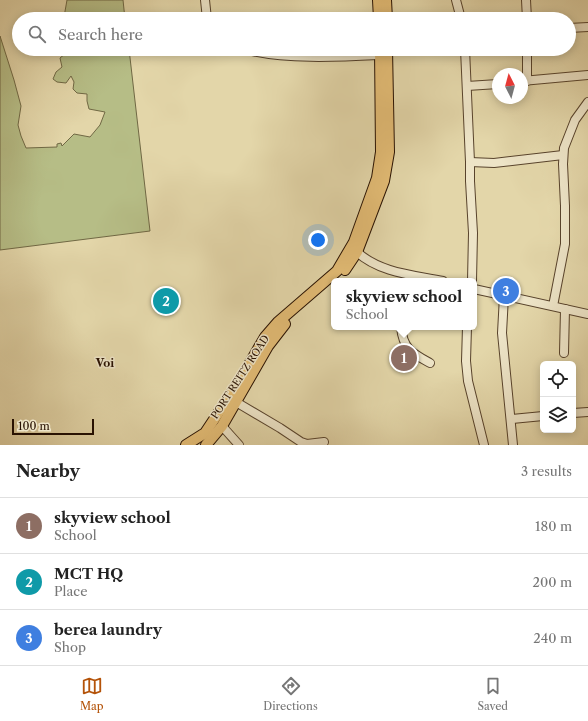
<!DOCTYPE html>
<html lang="en">
<head>
<meta charset="utf-8">
<style>
	:root { --surface:#fff; --page:#f2f2f2; --text:#222; --muted:#767676; --line:#e0e0e0; --accent:#b45309 }
	body { margin:0; font-family:"Libre Caslon Text",serif; background:var(--page); color:var(--text) }
	.controls { position:absolute; right:12px; bottom:12px; display:grid; overflow:hidden; border-radius:6px; box-shadow:0 2px 10px #0003 }
	.controls button { width:36px; height:36px; display:grid; place-items:center; padding:0; border:0; border-bottom:1px solid var(--line); background:var(--surface); color:var(--text); font:20px sans-serif }
	.compass { position:absolute; left:492px; top:68px; width:36px; height:36px; border-radius:50%; background:var(--surface); box-shadow:0 2px 10px #0003; rotate:354deg }
	.scale { position:absolute; left:12px; bottom:10px; width:82px; box-sizing:border-box; padding-left:4px; border:2px solid #291202; border-top:0; font-size:11px; line-height:14px; white-space:nowrap; color:#291202; -webkit-text-stroke:3px #ede4c7; paint-order:stroke }
	.you { position:absolute; left:318px; top:240px; width:14px; height:14px; margin:-10px; border:3px solid #fff; border-radius:50%; background:#1a73e8; box-shadow:0 0 0 6px #1a73e833 }
	.badge { display:grid; place-items:center; width:26px; height:26px; border-radius:50%; background:var(--accent); color:#fff; font-size:13px; font-weight:700 }
	.pin { position:absolute; translate:-50% -50%; border:2px solid #fff; box-shadow:0 1px 4px #0006 }
	.popup { position:absolute; left:331px; top:278px; width:146px; height:52px; box-sizing:border-box; display:grid; place-content:center; border-radius:6px; background:var(--surface); filter:drop-shadow(0 1px 3px #0005); font-size:13px; white-space:nowrap; color:var(--muted) }
	.popup b { font-size:15px; color:var(--text) }
	.popup::after { content:''; position:absolute; left:50%; top:100%; margin-left:-8px; border:8px solid transparent; border-top-color:var(--surface) }
	.list { margin:0; padding:0; list-style:none }
	h2 { display:flex; justify-content:space-between; align-items:center; height:52px; margin:0; padding:0 16px; font-size:17px }
	h2 small { font-size:13px; font-weight:400; color:var(--muted) }
	.list li { display:grid; grid-template-columns:26px 1fr auto; gap:12px; align-items:center; box-sizing:border-box; height:56px; padding:0 16px; border-top:1px solid var(--line) }
	.list b { display:block; font-size:15px; white-space:nowrap }
	.list p { margin:0; font-size:13px; white-space:nowrap; color:var(--muted) }
	.list em { font-size:13px; font-style:normal; color:var(--muted) }
	.icon { flex:none; width:22px; height:22px; fill:none; stroke:currentColor; stroke-width:2; stroke-linecap:round; stroke-linejoin:round }
	.map { position:relative; flex:none; width:588px; height:445px; overflow:hidden }
	.search { position:absolute; background:var(--surface); box-shadow:0 2px 10px #0003; left:12px; right:12px; top:12px; height:44px; display:flex; align-items:center; gap:10px; box-sizing:border-box; padding:0 14px; border-radius:22px; color:var(--muted); font-size:15px }
	.sheet { height:220px; background:var(--surface) }
	nav { display:flex; justify-content:space-around; align-items:center; box-sizing:border-box; height:56px; border-top:1px solid var(--line); background:var(--surface); font-size:11px; color:var(--muted) }
	nav a { display:grid; justify-items:center; gap:2px }
	nav .on { color:var(--accent) }
	.map>svg:first-child { display:block }
	.green { fill:#b6bd86; stroke:#706844 }
	.lines { fill:none; stroke-linecap:round; stroke-linejoin:round }
	.minor-casing { stroke:#58432c; stroke-width:10 }
	.major-casing { stroke:#291202; stroke-width:12 }
	.minor { stroke:#ede4c7; stroke-width:8 }
	.major { stroke:#e2bb74; stroke-width:10 }
	.labels { text-anchor:middle; dominant-baseline:central; stroke-width:3; stroke-linejoin:round; paint-order:stroke }
	.street-label { font-size:10px; fill:#291202; stroke:#ede4c7 }
	.neighbourhood-label { font-size:11px; font-weight:bold; fill:#291202; stroke:#ede4c7 }
</style>
</head>
<body>
<div class="map">
<svg width="588" height="445" viewBox="0 0 588 445">
	<rect width="100%" height="100%" fill="#e3d6a9"/>
	<filter id="stains"><feTurbulence type="fractalNoise" baseFrequency=".005" numOctaves="4"/><feColorMatrix values="0 0 0 0 .2 0 0 0 0 .09 0 0 0 0 .02 0 0 0 .5 -.17"/></filter>
	<radialGradient id="worn" r=".72"><stop offset=".6" stop-color="#630" stop-opacity="0"/><stop offset="1" stop-color="#630" stop-opacity=".3"/></radialGradient>
	<g class="green">
		<polygon points="67,0 123,0 125,19 64,19 64,17"/>
		<polygon points="0,36 14,80 21,106 18,125 21,136 26,148 57,147 57,144 61,143 62,146 74,134 90,137 100,125 105,112 89,109 87,101 87,94 77,93 73,89 74,82 71,76 66,83 57,82 53,79 56,72 62,67 60,58 71,49 129,49 150,231 0,250"/>
	</g>
	<g class="lines">
		<defs>
			<g id="minor">
				<polyline points="205,0 207,19"/>
				<polyline points="456,0 461,19"/>
				<polyline points="526,0 527,19"/>
				<polyline points="569,28 588,27"/>
				<path d="M244,49C283,60 340,57 380,55"/>
				<polyline points="465,49 470,162 470,181 473,233 472,281"/>
				<polyline points="522,81 588,75"/>
				<polyline points="527,81 527,49"/>
				<polyline points="467,86 498,84"/>
				<polyline points="470,162 494,163 563,155"/>
				<path d="M357,252C380,273 414,275 443,281"/>
				<polyline points="474,289 588,314"/>
				<polyline points="504,296 502,333 513,445"/>
				<polyline points="553,306 565,244 565,206 563,164 564,148 575,120 588,102"/>
				<path d="M401,327C403,349 412,353 430,363"/>
				<polyline points="467,327 466,361 468,381 484,445"/>
				<polyline points="564,353 565,309"/>
				<polyline points="236,402 280,428 301,442 307,444 324,442"/>
				<polyline points="573,413 588,412"/>
				<polyline points="512,419 543,416"/>
				<polyline points="222,426 239,445"/>
			</g>
			<g id="major">
				<polyline points="378,0 379,19"/>
				<polyline points="386,0 387,19"/>
				<polyline points="345,270 357,252 384,181 389,152 387,49"/>
				<polyline points="186,445 205,433 239,382 265,337 278,322 337,271 354,242 377,178 381,152 380,49"/>
				<polyline points="206,445 222,426 268,346 285,324"/>
			</g>
		</defs>
		<use href="#minor" class="minor-casing"/>
		<use href="#major" class="major-casing"/>
		<use href="#minor" class="minor"/>
		<use href="#major" class="major"/>
	</g>
	<g class="labels">
		<g class="street-label">
			<text transform="translate(240 377) rotate(-57)">PORT REITZ ROAD</text>
		</g>
		<g class="neighbourhood-label">
			<text x="105" y="363">Voi</text>
		</g>
	</g>
	<rect width="100%" height="100%" filter="url(#stains)"/>
	<rect width="100%" height="100%" fill="url(#worn)"/>
</svg>
<div class="controls">
<button><svg class="icon" aria-label="locate" viewBox="0 0 24 24"><circle cx="12" cy="12" r="6"/><path d="M12 2v4M12 18v4M2 12h4M18 12h4"/></svg></button>
<button><svg class="icon" aria-label="layers" viewBox="0 0 24 24"><path d="M12 4l9 5-9 5-9-5zM3 14l9 5 9-5"/></svg></button>
</div>
<svg class="compass" viewBox="-18 -18 36 36"><path d="M0-13l5 13h-10z" fill="#e53935"/><path d="M0 13l5-13h-10z" fill="#767676"/></svg>
<div class="scale">100 m</div>
<div class="you"></div>
<div class="pin badge" style="left:404px;top:358px;background:#8d6e63">1</div>
<div class="popup"><b>skyview school</b>School</div>
<div class="pin badge" style="left:166px;top:301px;background:#0f9aa8">2</div>
<div class="pin badge" style="left:506px;top:291px;background:#3f7fe0">3</div>
<div class="search"><svg class="icon" aria-label="search" viewBox="0 0 24 24"><circle cx="10" cy="10" r="6"/><path d="M15 15l6 6"/></svg>Search here</div>
</div>
<section class="sheet">
<h2>Nearby<small>3 results</small></h2>
<ul class="list">
<li><span class="badge" style="background:#8d6e63">1</span><div><b>skyview school</b><p>School</p></div><em>180 m</em></li>
<li><span class="badge" style="background:#0f9aa8">2</span><div><b>MCT HQ</b><p>Place</p></div><em>200 m</em></li>
<li><span class="badge" style="background:#3f7fe0">3</span><div><b>berea laundry</b><p>Shop</p></div><em>240 m</em></li>
</ul>
</section>
<nav>
<a class="on"><svg class="icon" aria-label="map" viewBox="0 0 24 24"><path d="M3 6l6-2 6 2 6-2v14l-6 2-6-2-6 2zM9 4v14M15 6v14"/></svg>Map</a>
<a><svg class="icon" aria-label="directions" viewBox="0 0 24 24"><path d="M12 3l9 9-9 9-9-9zM9 14v-3h6M13 9l2 2-2 2"/></svg>Directions</a>
<a><svg class="icon" aria-label="saved" viewBox="0 0 24 24"><path d="M7 4h10v16l-5-4-5 4z"/></svg>Saved</a>
</nav>
</body>
</html>
